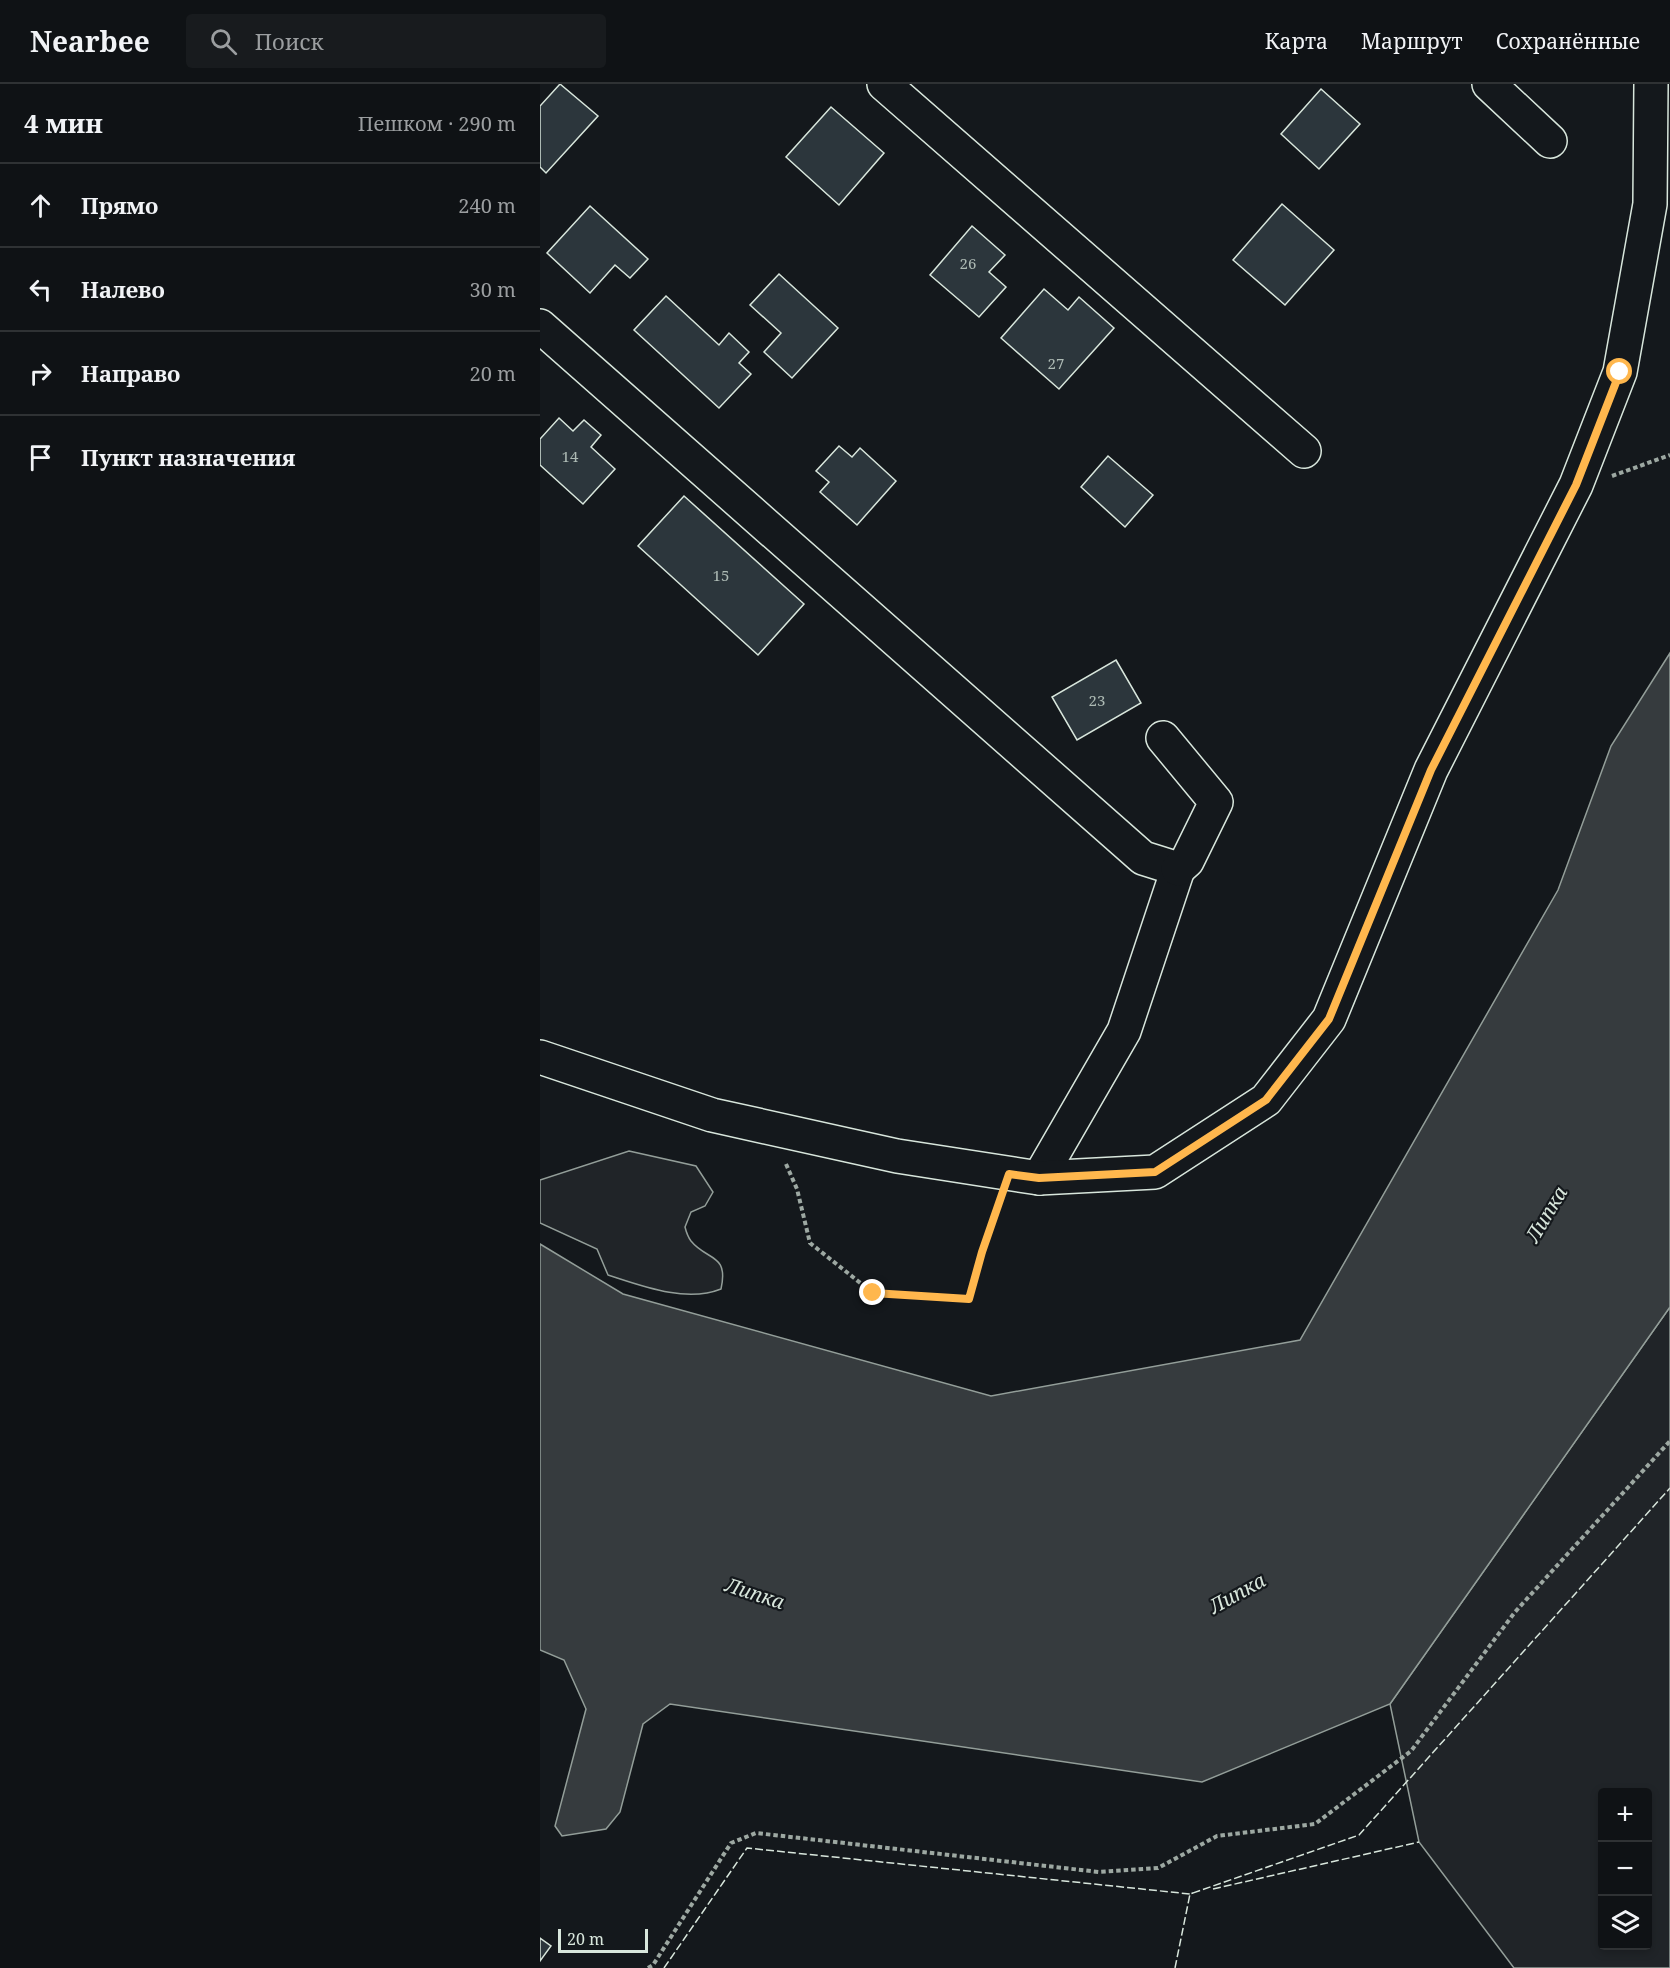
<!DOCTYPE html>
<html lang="ru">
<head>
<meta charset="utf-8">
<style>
	:root { --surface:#0f1215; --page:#181b1e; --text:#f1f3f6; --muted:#9b9ea0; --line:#2f3234 }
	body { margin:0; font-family:"Noto Serif",serif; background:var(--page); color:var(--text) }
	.controls { position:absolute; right:18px; bottom:18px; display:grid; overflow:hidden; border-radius:6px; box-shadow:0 3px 9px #0003 }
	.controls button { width:54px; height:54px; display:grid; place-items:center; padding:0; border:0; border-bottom:2px solid var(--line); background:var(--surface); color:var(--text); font:30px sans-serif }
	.scale { position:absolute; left:18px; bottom:15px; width:90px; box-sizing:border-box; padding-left:6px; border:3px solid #d8e6dc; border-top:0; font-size:16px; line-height:21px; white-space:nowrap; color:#d8e6dc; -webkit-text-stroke:4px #14181c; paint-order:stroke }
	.stop { position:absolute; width:18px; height:18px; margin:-14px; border:4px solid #ffb74d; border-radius:50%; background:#fff }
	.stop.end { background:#ffb74d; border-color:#fff; box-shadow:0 2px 6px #0008 }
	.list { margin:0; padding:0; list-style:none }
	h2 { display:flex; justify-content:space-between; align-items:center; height:78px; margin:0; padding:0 24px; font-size:26px }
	h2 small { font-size:20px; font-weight:400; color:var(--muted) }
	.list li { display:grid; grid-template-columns:39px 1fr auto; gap:18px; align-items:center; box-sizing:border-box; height:84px; padding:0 24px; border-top:2px solid var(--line) }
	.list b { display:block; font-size:22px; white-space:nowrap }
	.list em { font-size:20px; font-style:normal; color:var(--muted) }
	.icon { flex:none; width:33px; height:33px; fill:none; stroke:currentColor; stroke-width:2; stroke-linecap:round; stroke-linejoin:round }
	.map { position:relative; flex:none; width:1130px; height:1884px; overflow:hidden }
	header { display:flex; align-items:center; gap:36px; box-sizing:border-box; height:84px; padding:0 30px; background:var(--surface); border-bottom:2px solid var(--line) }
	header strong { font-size:28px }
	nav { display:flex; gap:33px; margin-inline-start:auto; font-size:21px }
	.search { width:420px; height:54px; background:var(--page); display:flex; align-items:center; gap:15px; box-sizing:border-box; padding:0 21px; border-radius:6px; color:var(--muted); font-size:22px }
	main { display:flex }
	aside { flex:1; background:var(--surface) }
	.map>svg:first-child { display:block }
	.green { fill:#202428; stroke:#939e99; stroke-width:1.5; fill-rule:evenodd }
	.water { fill:#363b3e; stroke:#939e99; stroke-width:1.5 }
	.building { fill:#2c363c; stroke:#d8e6dc; stroke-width:1.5 }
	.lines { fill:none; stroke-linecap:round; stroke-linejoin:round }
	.minor-casing { stroke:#d8e6dc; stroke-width:36 }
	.path { stroke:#9da8a2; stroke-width:4; stroke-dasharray:4.5 3; stroke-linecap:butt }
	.minor { stroke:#14181c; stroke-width:33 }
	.fence { stroke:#d8e6dc; stroke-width:1.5; stroke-dasharray:8 3; stroke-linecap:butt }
	.route { stroke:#ffb74d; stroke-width:8 }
	.labels { text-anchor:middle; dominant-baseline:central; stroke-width:4.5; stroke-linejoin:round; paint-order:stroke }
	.number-label { font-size:15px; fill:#adbab4 }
	.water-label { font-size:20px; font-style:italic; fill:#d8e6dc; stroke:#14181c }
</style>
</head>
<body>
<header>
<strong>Nearbee</strong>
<div class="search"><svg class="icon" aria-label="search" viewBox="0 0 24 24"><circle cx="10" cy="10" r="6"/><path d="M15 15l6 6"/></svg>Поиск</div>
<nav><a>Карта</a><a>Маршрут</a><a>Сохранённые</a></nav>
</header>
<main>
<aside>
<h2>4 мин<small>Пешком · 290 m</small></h2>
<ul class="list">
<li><svg class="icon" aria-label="ahead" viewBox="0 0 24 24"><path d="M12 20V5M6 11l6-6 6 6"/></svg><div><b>Прямо</b></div><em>240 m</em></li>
<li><svg class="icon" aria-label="left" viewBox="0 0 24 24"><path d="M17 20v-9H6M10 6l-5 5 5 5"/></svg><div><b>Налево</b></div><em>30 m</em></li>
<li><svg class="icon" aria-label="right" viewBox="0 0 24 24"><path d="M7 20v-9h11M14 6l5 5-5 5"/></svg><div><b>Направо</b></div><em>20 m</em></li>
<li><svg class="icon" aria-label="arrive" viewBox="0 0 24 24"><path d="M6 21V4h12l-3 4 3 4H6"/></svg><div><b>Пункт назначения</b></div></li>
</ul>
</aside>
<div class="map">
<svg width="1130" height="1884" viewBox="0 0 1130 1884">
	<rect width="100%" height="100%" fill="#14181c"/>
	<g class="green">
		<path d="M89,1067L156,1082L173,1108L165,1122L151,1128L145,1143C146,1147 148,1153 151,1157C167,1177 189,1169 181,1205C146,1219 102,1202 68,1191L57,1165L0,1139V1096Z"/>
		<path d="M1130,1223V1884H974L879,1758L850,1620ZM1062,1708H1108V1862H1062Z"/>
	</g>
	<polygon class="water" points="1130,569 1130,1223 850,1620 662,1698 130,1620 103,1640 80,1728 66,1745 22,1752 15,1742 46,1625 24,1576 0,1566 0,1160 83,1210 451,1312 760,1256 1018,806 1071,662"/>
	<g class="building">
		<polygon points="20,0 58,32 6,89 0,83 0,22"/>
		<polygon points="781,5 820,40 779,85 741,50"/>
		<polygon points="291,23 344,69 299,121 246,73"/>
		<polygon points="742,120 794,166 745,221 693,176"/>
		<polygon points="50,122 108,175 90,194 75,181 50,209 7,169"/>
		<polygon points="432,142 465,171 449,188 466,203 439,233 390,191"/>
		<polygon points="239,190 298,244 252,294 224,268 241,249 210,221"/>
		<polygon points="504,205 528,226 539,213 574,244 519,305 461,254"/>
		<polygon points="126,212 179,261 189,249 209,268 199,279 211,290 179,324 94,246"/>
		<polygon points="19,334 33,347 44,336 61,351 51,363 75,385 43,420 0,381 0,355"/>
		<polygon points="299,362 312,373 320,364 356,397 317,441 280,408 289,398 276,387"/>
		<polygon points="568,372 613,411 585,443 541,403"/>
		<polygon points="144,412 264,520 218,571 98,462"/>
		<polygon points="576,576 601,619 537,656 512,613"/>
		<polygon points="0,1854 11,1862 0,1877"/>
	</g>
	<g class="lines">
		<defs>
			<g id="minor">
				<polyline points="344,0 764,367"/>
				<polyline points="949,0 1010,57"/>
				<polyline points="0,242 603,774 638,785 584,947 499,1094"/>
				<polyline points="623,654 676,718 647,777 638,785"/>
				<polyline points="0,973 172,1031 357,1072 499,1094 615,1088 726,1016 789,935 891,686 1036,401 1080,288 1110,120 1111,0"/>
			</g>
		</defs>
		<use href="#minor" class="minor-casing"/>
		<g class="path">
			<polyline points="1072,392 1130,371"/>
			<polyline points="246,1080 257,1105 270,1159 333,1209 429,1215 459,1118"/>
			<polyline points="108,1884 113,1881 191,1759 216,1749 559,1788 618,1784 677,1752 775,1740 871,1667 975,1528 1130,1357"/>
		</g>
		<use href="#minor" class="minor"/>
		<g class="fence">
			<polyline points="673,1805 879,1758"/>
			<polyline points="124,1884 207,1764 650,1810 819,1751 1130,1404"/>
			<polyline points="635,1884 650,1810 653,1809"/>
		</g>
	</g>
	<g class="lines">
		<polyline class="route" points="333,1209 429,1215 442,1168 469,1090 499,1094 615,1088 726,1016 789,935 891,686 1036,401 1080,288"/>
	</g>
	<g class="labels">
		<g class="number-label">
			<text x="428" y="179">26</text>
			<text x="516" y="279">27</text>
			<text x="30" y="372">14</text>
			<text x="181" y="491">15</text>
			<text x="557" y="616">23</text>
		</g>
		<g class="water-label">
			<text transform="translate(1006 1130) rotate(-59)">Липка</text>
			<text transform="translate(215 1509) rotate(18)">Липка</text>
			<text transform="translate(697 1509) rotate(-29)">Липка</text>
		</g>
	</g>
</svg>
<div class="controls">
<button>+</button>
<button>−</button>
<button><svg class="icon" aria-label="layers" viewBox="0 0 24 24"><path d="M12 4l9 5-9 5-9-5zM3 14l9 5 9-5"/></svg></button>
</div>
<div class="scale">20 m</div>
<div class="stop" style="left:1080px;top:288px"></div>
<div class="stop end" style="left:333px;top:1209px"></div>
</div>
</main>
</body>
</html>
